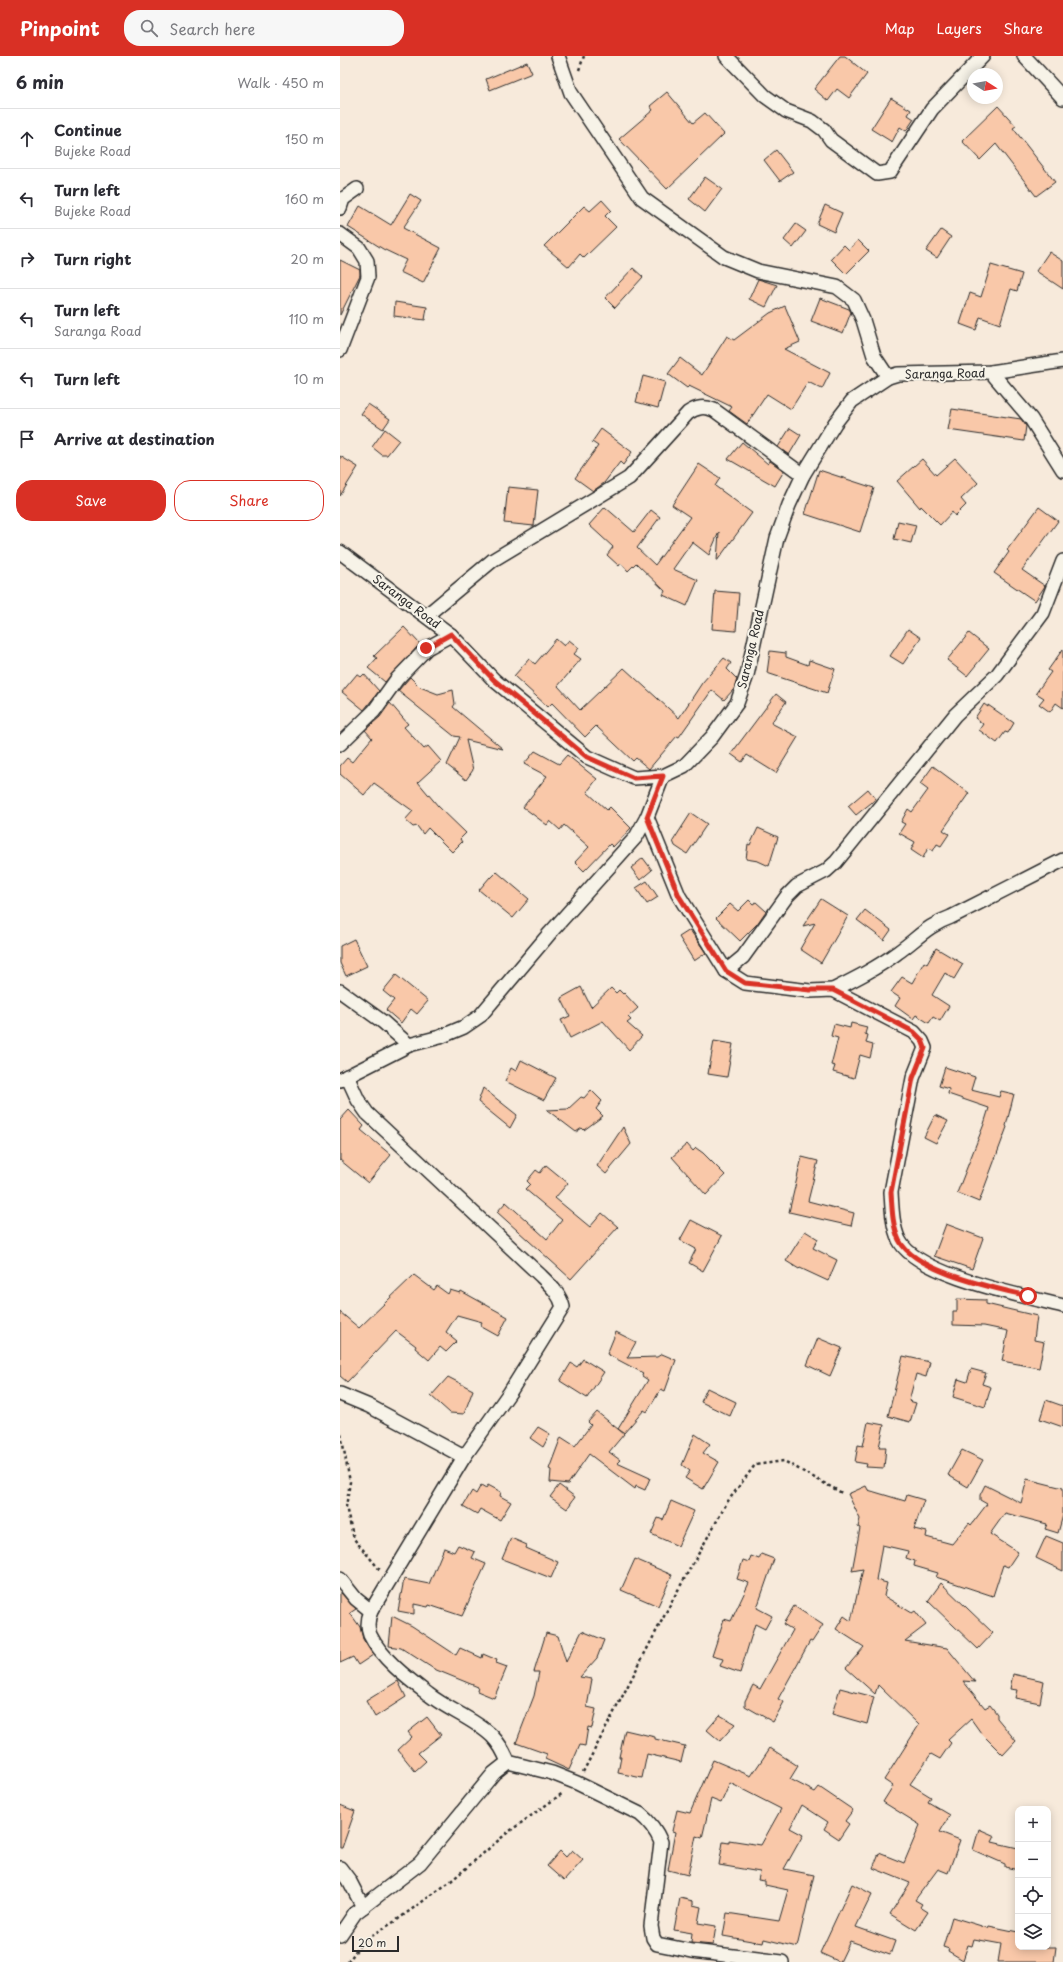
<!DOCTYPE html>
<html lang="en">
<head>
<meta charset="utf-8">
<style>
	:root { --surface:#fff; --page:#f7f7f7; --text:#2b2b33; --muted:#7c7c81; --line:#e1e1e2; --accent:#d93025 }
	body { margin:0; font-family:"Playpen Sans",sans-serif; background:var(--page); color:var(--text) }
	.controls { position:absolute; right:12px; bottom:12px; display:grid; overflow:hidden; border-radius:8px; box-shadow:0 2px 10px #0003 }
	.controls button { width:36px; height:36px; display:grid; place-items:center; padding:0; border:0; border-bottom:1px solid var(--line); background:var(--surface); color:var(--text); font:20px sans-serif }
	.compass { position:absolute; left:627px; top:12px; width:36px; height:36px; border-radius:50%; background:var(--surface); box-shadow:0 2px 10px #0003; rotate:101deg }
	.scale { position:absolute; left:12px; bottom:10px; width:47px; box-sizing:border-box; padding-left:4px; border:2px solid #2b2b2b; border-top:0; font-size:11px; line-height:14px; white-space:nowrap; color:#2b2b2b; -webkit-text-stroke:3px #f7f3e8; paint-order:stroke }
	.stop { position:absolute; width:12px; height:12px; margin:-9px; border:3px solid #d93025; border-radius:50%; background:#fff }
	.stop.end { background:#d93025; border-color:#fff; box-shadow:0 1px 4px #0008 }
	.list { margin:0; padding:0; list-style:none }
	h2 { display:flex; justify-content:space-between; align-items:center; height:52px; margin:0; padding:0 16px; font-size:17px }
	h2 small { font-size:13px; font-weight:400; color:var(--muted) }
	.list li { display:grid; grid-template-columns:26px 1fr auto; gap:12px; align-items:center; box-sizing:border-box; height:60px; padding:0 16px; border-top:1px solid var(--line) }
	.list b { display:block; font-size:15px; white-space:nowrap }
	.list p { margin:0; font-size:13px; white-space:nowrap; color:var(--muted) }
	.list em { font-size:13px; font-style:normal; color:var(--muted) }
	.actions { display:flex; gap:8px; padding:12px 16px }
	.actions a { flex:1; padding:9px 0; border:1px solid var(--accent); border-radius:16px; text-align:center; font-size:14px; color:var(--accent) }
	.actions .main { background:var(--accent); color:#fff }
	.icon { flex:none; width:22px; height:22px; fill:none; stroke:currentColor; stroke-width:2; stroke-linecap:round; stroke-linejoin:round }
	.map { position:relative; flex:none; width:723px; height:1906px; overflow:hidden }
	header { display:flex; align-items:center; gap:24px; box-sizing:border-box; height:56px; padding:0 20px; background:var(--accent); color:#fff }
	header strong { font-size:19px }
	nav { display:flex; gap:22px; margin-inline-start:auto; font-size:14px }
	.search { width:280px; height:36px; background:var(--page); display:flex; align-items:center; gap:10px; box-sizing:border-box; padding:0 14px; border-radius:16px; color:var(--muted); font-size:15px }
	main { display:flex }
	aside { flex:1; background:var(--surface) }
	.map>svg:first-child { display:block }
	.building { fill:#f9c8a9; stroke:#2b2b2b }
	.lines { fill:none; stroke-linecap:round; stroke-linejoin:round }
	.minor-casing { stroke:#2b2b2b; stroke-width:16 }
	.path { stroke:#2b2b2b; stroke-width:2.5; stroke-dasharray:3 3; stroke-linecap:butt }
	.minor { stroke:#f7f3e8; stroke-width:13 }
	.route { stroke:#d93025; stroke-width:5 }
	.labels { text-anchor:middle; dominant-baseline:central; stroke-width:4; stroke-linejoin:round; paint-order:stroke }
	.street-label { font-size:12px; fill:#2b2b2b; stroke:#f7f3e8 }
</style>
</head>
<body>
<header>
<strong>Pinpoint</strong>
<div class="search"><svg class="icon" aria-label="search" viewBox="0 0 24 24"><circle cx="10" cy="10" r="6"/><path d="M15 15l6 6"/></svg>Search here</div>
<nav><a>Map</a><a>Layers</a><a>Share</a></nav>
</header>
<main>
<aside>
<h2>6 min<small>Walk · 450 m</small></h2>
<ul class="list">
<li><svg class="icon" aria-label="ahead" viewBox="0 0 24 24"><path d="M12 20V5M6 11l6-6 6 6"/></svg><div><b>Continue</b><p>Bujeke Road</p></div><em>150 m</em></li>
<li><svg class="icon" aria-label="left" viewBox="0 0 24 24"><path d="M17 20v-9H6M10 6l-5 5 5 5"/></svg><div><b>Turn left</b><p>Bujeke Road</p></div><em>160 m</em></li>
<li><svg class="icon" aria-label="right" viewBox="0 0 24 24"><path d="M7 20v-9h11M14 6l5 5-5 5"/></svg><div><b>Turn right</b></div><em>20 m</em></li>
<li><svg class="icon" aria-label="left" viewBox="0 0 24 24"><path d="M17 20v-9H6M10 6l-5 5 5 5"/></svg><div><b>Turn left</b><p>Saranga Road</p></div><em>110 m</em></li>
<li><svg class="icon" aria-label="left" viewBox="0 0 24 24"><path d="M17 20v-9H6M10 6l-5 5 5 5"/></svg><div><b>Turn left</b></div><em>10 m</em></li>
<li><svg class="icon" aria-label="arrive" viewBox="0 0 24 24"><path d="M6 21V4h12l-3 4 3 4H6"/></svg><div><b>Arrive at destination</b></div></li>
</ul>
<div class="actions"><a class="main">Save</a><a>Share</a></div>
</aside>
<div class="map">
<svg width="723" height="1906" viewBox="0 0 723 1906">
	<rect width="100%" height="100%" fill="#f7eadb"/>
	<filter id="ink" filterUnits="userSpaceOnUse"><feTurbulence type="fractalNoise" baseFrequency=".025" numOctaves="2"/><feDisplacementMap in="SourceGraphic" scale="8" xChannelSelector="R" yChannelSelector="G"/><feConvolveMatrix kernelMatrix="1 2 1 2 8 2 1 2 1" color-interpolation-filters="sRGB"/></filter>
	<g filter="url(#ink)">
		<g class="building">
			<polygon points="500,0 505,0 527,18 509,42 497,33 488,45 474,33"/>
			<polygon points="187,6 192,17 150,34 146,23"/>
			<polygon points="327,36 353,67 365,57 384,78 327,133 279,83 313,54 310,50"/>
			<polygon points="551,42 571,54 568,59 574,63 566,75 560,71 552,86 531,73"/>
			<polygon points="658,50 676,70 673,72 715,126 696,140 656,88 640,104 622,85"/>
			<polygon points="436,94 453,116 440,125 424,104"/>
			<polygon points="365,121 382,133 365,156 349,143"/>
			<polygon points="70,138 81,145 63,172 101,192 83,227 60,216 66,204 43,193 8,171 20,150 51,169"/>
			<polygon points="262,144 271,154 265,160 276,171 244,202 240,198 229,211 204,190 244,150 250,155"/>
			<polygon points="485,149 502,157 494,176 477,168"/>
			<polygon points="456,168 466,175 453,192 444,184"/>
			<polygon points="601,174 611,181 597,202 586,195"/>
			<polygon points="518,184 529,195 506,218 491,203 504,189 509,194"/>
			<polygon points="709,196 723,205 723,233 696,215"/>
			<polygon points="0,204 20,214 20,219 0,259"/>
			<polygon points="651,209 682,218 677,235 671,233 660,268 640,261 636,274 620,268 630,237 641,241"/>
			<polygon points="293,212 303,221 275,252 265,242"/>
			<polygon points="418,223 437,229 426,251 409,243"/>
			<polygon points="480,242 509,253 511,256 503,277 471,265"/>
			<polygon points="55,246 87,251 85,264 54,260"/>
			<polygon points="445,250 460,286 444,293 490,317 482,333 468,326 451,353 427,338 407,368 389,355 392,351 349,330 347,332 328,318 340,302 362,319 387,280 394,284 430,257"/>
			<polygon points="303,320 325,326 318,352 296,346"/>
			<polygon points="28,348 50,363 43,373 21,358"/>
			<polygon points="612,353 681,363 686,370 684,385 608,374"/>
			<polygon points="450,372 461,379 449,399 438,391"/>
			<polygon points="45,373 59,384 47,399 42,399 32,391"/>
			<polygon points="261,373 292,396 283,409 280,406 264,427 253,435 235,422 258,390 252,386"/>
			<polygon points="402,386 428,408 430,405 444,415 435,430 388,403"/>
			<polygon points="0,400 18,411 0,440"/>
			<polygon points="615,402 638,427 621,443 626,449 615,460 612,456 600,469 581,450 580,452 557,425 582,403 596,419"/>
			<polygon points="359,408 380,422 375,430 412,457 377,505 379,476 369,499 352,486 333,513 358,524 347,550 323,539 325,535 296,507 288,515 281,507 279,510 267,499 273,491 249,469 265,451 294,476 311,454 320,461 297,492 315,509 350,461 332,449"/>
			<polygon points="479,414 534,432 520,476 465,458"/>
			<polygon points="168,431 198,434 194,470 164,467"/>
			<polygon points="699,451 718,465 682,514 705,530 695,545 654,517 669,496 667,494"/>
			<polygon points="558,465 576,469 571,487 554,483"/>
			<polygon points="375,535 399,537 396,575 372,573"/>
			<polygon points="64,571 80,588 45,626 28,612 37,602 34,600"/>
			<polygon points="568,573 581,582 563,608 550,600"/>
			<polygon points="629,577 649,593 627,620 607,604"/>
			<polygon points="216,583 224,590 229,584 239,592 234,598 241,603 218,630 240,654 284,612 339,662 362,627 384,602 391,607 387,613 397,623 394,633 384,644 372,634 339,681 337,680 309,713 296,702 293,705 256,670 245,681 212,647 208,651 174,620 189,603 195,608"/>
			<polygon points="723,593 723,652 716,647 710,656 699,648 704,642 696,637 711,616 708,614"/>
			<polygon points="430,595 446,597 446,601 468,609 469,604 495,613 487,637 427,617"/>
			<polygon points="17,618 21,621 24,618 39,635 24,654 2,636"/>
			<polygon points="70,621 80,631 98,638 113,634 115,648 113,651 163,693 126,684 133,714 126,724 107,709 120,681 114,680 58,635"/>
			<polygon points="436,638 446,646 431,667 458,681 436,717 407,699 402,706 391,698"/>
			<polygon points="50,647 68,668 64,671 84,693 88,690 101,705 78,726 98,750 126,777 120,783 122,786 112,796 88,772 83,778 77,770 73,771 65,764 73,755 34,727 24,739 0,718 0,710 7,702 12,706 32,682 25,674 40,661"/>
			<polygon points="644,648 648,651 648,649 674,667 668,677 665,676 657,687 639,674 643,668 635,662"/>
			<polygon points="195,695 219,708 227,699 257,723 247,736 267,754 270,751 291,772 273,791 270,788 244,815 235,806 249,791 224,769 220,774 210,765 207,769 183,751 207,720 184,708"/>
			<polygon points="593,710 629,737 603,774 609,778 601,790 597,788 593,795 588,792 583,802 571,794 575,786 559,777 565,768 561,766 568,753 572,756 588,734 580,728"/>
			<polygon points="528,733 536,743 516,759 508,750"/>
			<polygon points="351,757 367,768 347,798 335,790 333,785"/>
			<polygon points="418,772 438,781 429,810 418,805 406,803 408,788 410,789"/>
			<polygon points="303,802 312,814 300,824 291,812"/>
			<polygon points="157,816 189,843 173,862 139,834 150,821 151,822"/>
			<polygon points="307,825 318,841 307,848 296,832"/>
			<polygon points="481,843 508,860 481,907 460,893 475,867 463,870"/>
			<polygon points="409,844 413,848 416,846 426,855 417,868 400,885 376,862 390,848 398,855"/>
			<polygon points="525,854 551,874 544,884 517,864"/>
			<polygon points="350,874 366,897 354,905 339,881"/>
			<polygon points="14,883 27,910 6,920 0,907 0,890"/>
			<polygon points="596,892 623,908 614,923 605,917 592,939 609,950 600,965 593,961 589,967 576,959 573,963 555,950 560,942 551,936 562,921 572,927 584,906 587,908"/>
			<polygon points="56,919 88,945 77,958 71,953 61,967 46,954 54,944 43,935"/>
			<polygon points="241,931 251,951 271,932 276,937 279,934 283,938 284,937 298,952 288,961 291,964 287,967 302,980 289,994 263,965 230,982 221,964 230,960 221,942"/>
			<polygon points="511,967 527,971 525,978 528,979 526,987 533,989 530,1002 520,999 514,1022 493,1016 495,1010 491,1009 498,982 491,980 494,968 510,972"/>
			<polygon points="374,985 393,988 387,1021 368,1018"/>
			<polygon points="181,1004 216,1022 204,1044 165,1025 171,1012 176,1015"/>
			<polygon points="605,1011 635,1021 631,1034 659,1041 661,1035 674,1038 666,1070 667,1071 639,1146 617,1137 644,1068 649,1052 608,1038 609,1033 599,1030"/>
			<polygon points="143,1032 177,1059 170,1072 138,1046"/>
			<polygon points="251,1034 262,1045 256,1053 263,1060 244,1074 242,1072 236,1076 207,1054 228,1053 241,1041 244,1042"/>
			<polygon points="9,1054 24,1070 21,1074 51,1099 28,1127 0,1104 0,1064"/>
			<polygon points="595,1059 608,1065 596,1087 584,1081"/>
			<polygon points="283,1071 291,1088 266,1118 257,1110"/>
			<polygon points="347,1088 353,1095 356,1092 363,1097 385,1119 366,1139 332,1101"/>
			<polygon points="462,1101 478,1105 468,1145 514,1157 511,1170 449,1156"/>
			<polygon points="206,1109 228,1127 215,1142 250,1171 262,1157 278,1171 231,1223 157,1156 166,1146 207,1183 222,1164 185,1133 190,1128 187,1125 196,1114 200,1117"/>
			<polygon points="351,1164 382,1180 363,1215 349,1207 356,1193 340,1184"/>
			<polygon points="606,1168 643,1182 632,1213 594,1200"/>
			<polygon points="465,1175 478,1183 473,1192 497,1204 488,1225 460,1212 459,1213 446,1205"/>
			<polygon points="74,1219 94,1234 97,1230 108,1238 110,1234 120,1237 121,1235 168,1261 158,1280 140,1270 142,1266 117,1259 106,1276 117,1285 106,1296 100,1291 89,1304 75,1292 76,1290 56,1275 7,1326 0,1320 0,1256 19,1272"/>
			<polygon points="617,1243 646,1244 646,1248 697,1260 694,1284 704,1286 699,1312 662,1305 668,1275 644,1270 613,1269 613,1255 617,1255"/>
			<polygon points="276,1276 296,1286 287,1302 317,1301 322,1298 336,1304 325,1335 321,1333 307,1356 304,1354 284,1377 278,1373 308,1324 302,1320 303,1317 267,1298"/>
			<polygon points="478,1282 502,1292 490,1320 467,1309"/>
			<polygon points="563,1300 590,1306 586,1321 576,1318 569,1345 576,1347 570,1366 548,1360"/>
			<polygon points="243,1303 264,1316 247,1342 220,1325 231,1307 237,1311"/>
			<polygon points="631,1313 646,1317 642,1328 651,1331 645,1351 613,1341 618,1323 627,1326"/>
			<polygon points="108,1321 133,1334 124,1358 110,1357 91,1340"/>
			<polygon points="367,1332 396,1346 390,1360 361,1346"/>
			<polygon points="706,1344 723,1350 723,1371 700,1363"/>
			<polygon points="257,1356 284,1378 269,1396 280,1404 277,1407 310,1422 305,1434 296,1430 295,1433 249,1398 228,1428 210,1426 211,1414 209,1413 221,1381 235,1390 251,1369 248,1366"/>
			<polygon points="528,1366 544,1369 539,1391 546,1391 544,1412 526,1411 527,1408 515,1406 518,1389 523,1390"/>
			<polygon points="198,1371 210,1378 203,1391 190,1382"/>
			<polygon points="355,1378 370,1388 363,1397 379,1406 363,1433 345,1422 350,1415 342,1409"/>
			<polygon points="622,1394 643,1404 628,1431 608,1419"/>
			<polygon points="687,1423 723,1432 723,1459 718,1477 705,1473 707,1468 665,1457 650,1478 678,1496 668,1511 663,1509 653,1540 596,1521 598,1517 574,1510 575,1505 566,1502 568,1495 542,1489 536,1524 547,1527 544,1540 572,1557 575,1555 586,1569 565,1585 607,1592 635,1626 623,1625 645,1652 650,1649 657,1658 657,1662 676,1685 663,1699 641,1677 631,1663 608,1684 611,1687 600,1703 591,1698 570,1728 591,1741 588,1746 610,1759 600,1776 620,1784 608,1817 598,1813 575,1844 582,1848 580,1851 588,1856 576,1874 550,1858 570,1827 533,1812 539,1797 564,1807 580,1769 543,1746 553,1730 544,1724 579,1669 538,1629 535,1638 506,1612 524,1591 496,1573 504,1560 511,1565 523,1513 512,1515 520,1472 518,1471 520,1463 508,1438 526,1430 528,1434 565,1445 567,1439 584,1444 574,1473 587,1476 586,1481 612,1488 629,1467 631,1469 647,1448 640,1444 640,1439 645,1429 681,1447"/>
			<polygon points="141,1429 146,1432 148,1429 161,1436 160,1440 171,1446 160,1464 140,1453 137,1458 123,1450 132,1435 136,1438"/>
			<polygon points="219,1429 235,1441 227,1453 210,1441"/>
			<polygon points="331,1445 354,1455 338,1490 311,1478 318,1462 323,1464"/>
			<polygon points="706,1480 723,1487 723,1515 696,1502"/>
			<polygon points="171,1482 187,1489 186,1492 218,1506 211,1522 162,1503"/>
			<polygon points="118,1489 135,1496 132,1502 146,1508 122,1560 89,1549 88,1551 74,1548 74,1558 58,1555 64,1523 89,1528 104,1492 114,1496"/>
			<polygon points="421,1498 434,1503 417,1552 432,1560 425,1573 415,1568 400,1617 380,1610 383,1603 372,1600 384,1563 391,1565 409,1527 397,1523 403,1504 409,1506 411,1500 419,1503"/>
			<polygon points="295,1503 332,1519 318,1550 281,1534"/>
			<polygon points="601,1527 653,1577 638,1593 588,1545"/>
			<polygon points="0,1536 16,1553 10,1557 20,1571 23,1583 33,1599 18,1609 13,1601 0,1607"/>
			<polygon points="454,1550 483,1569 472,1586 470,1585 438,1643 444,1646 433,1666 405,1650 405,1645 413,1629 420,1633 453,1574 443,1568"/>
			<polygon points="52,1560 72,1570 116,1599 120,1592 142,1602 143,1598 157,1604 156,1607 167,1611 154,1642 137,1635 138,1631 94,1613 61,1592 49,1590"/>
			<polygon points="242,1575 264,1584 257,1602 240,1621 252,1623 247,1651 256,1653 252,1672 248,1671 245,1690 240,1689 229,1714 205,1703 207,1698 176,1687 194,1640 199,1616 194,1616 206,1577 218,1580 226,1606"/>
			<polygon points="673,1618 704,1625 700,1647 675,1642 677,1634 670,1633"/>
			<polygon points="58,1625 66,1641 35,1661 26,1645"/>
			<polygon points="500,1632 534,1641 527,1668 492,1658"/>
			<polygon points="380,1659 395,1668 380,1685 367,1674"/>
			<polygon points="87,1661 101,1679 78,1697 86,1705 75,1715 58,1694 72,1681 68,1676"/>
			<polygon points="285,1674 315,1681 315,1683 345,1690 341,1706 307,1698 302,1722 278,1717 281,1701 279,1701"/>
			<polygon points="430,1692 458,1710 450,1723 475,1736 479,1731 513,1754 505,1765 509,1768 499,1783 484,1773 488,1766 462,1749 450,1772 463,1779 444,1813 474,1819 457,1891 424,1883 423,1887 383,1880 387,1857 439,1865 448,1834 425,1829 425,1825 418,1824 420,1816 379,1809 383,1786 389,1787 389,1784 421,1789 441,1753 390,1727 381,1747 371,1743 362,1782 356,1780 348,1819 328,1814 335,1776 332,1775 337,1754 350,1757 373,1704 411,1720"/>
			<polygon points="0,1749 15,1755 2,1792 0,1792"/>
			<polygon points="639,1773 655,1780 652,1786 678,1792 678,1814 665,1811 665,1808 633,1794"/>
			<polygon points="232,1794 243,1804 224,1825 207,1810 220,1795 226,1801"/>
			<polygon points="512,1828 532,1838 516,1871 555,1885 550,1899 510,1885 500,1906 480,1897"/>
			<polygon points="340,1842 353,1845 353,1849 361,1851 358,1867 376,1870 373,1889 351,1887 352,1877 334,1874"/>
			<polygon points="612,1861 648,1872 649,1870 678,1876 678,1891 716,1891 714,1906 658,1906 661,1888 634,1883 632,1890 628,1889 623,1904 608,1895 609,1893 603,1891"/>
		</g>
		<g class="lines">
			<defs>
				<g id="minor">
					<polyline points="218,0 231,37 302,142 384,201 418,215 497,231 514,244 523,264 534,300 548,321"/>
					<polyline points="386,0 425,40 446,55 472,65 484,74 491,84 537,118 550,116 592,53 643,0"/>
					<polyline points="684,0 723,42"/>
					<polyline points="0,152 3,143 17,133"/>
					<polyline points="0,178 19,192 27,205 28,221 0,294"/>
					<polyline points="651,316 691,363 723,414"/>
					<polyline points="0,496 111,579 154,624 247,701 294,722 323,720 344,710 372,681 397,647 407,619 437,482 449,449 463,419 495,367 512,345 548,321 558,318 651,316 723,305"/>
					<path d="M87,559L153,504L289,422L348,357C357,351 364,350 374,354L463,419"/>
					<polyline points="0,688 34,655 57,623 87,592 111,579"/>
					<path d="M307,761L339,840L386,915L405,927L470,935L493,934L574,976L582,985L585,992L573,1022L551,1136C552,1151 552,1169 559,1184C577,1220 685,1240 723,1250"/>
					<polyline points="386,915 403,901 447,840 457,830 486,815 496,806 615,659 657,619 703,557 723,505"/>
					<path d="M493,934C515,923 537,912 557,897C577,883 588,869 611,861L723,804"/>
					<polyline points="0,935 43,966 69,989"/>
					<path d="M7,1020L18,1044L27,1057L201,1220C210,1229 220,1238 223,1251L170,1336L124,1401L31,1555C28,1562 27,1571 30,1579C41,1602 67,1622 88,1638C108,1654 133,1662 152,1680C159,1687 164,1696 168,1706L212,1717L237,1727L300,1758C310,1766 316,1774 321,1786L311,1870L313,1882L317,1888L352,1895L442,1906"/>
					<polyline points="0,1024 69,989 100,981 124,971 140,960 210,877 296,781 307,761 323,720"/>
					<polyline points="0,1338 29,1350 124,1401"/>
					<polyline points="0,1523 16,1543 31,1555"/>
					<polyline points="0,1812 9,1824 23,1851"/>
					<polyline points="0,1879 15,1857 80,1807 154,1717 168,1706"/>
				</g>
			</defs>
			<use href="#minor" class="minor-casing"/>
			<g class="path">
				<polyline points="239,14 244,0"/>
				<polyline points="1,1378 10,1426 6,1451 14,1483 40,1514"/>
				<polyline points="243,1716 333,1543 388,1445 415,1409 444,1405 502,1437"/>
				<polyline points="8,1906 23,1885 57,1864 111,1825 167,1777 223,1737"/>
			</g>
			<use href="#minor" class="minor"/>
		</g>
	</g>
	<g class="lines" filter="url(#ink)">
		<path class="route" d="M86,592L111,578L154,624L247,701L294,722L323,720L307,761L339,840L386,915L405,927L470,934H493L574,976L582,984L585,992L573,1022L551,1136C552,1151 552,1169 559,1184C575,1216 655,1232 688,1240"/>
	</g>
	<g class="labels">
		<g class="street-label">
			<text transform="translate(605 317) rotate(-1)">Saranga Road</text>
			<text transform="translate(67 545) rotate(37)">Saranga Road</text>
			<text transform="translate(410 593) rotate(-77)">Saranga Road</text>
		</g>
	</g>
</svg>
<div class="controls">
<button>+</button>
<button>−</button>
<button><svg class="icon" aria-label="locate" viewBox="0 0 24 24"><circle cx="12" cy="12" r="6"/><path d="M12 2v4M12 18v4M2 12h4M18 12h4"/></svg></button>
<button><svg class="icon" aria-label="layers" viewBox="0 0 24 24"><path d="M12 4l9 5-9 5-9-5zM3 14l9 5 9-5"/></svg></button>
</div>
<svg class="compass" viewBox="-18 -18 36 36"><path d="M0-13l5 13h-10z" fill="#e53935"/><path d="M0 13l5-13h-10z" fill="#7c7c81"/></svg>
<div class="scale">20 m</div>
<div class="stop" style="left:688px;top:1240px"></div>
<div class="stop end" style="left:86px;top:592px"></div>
</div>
</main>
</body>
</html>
